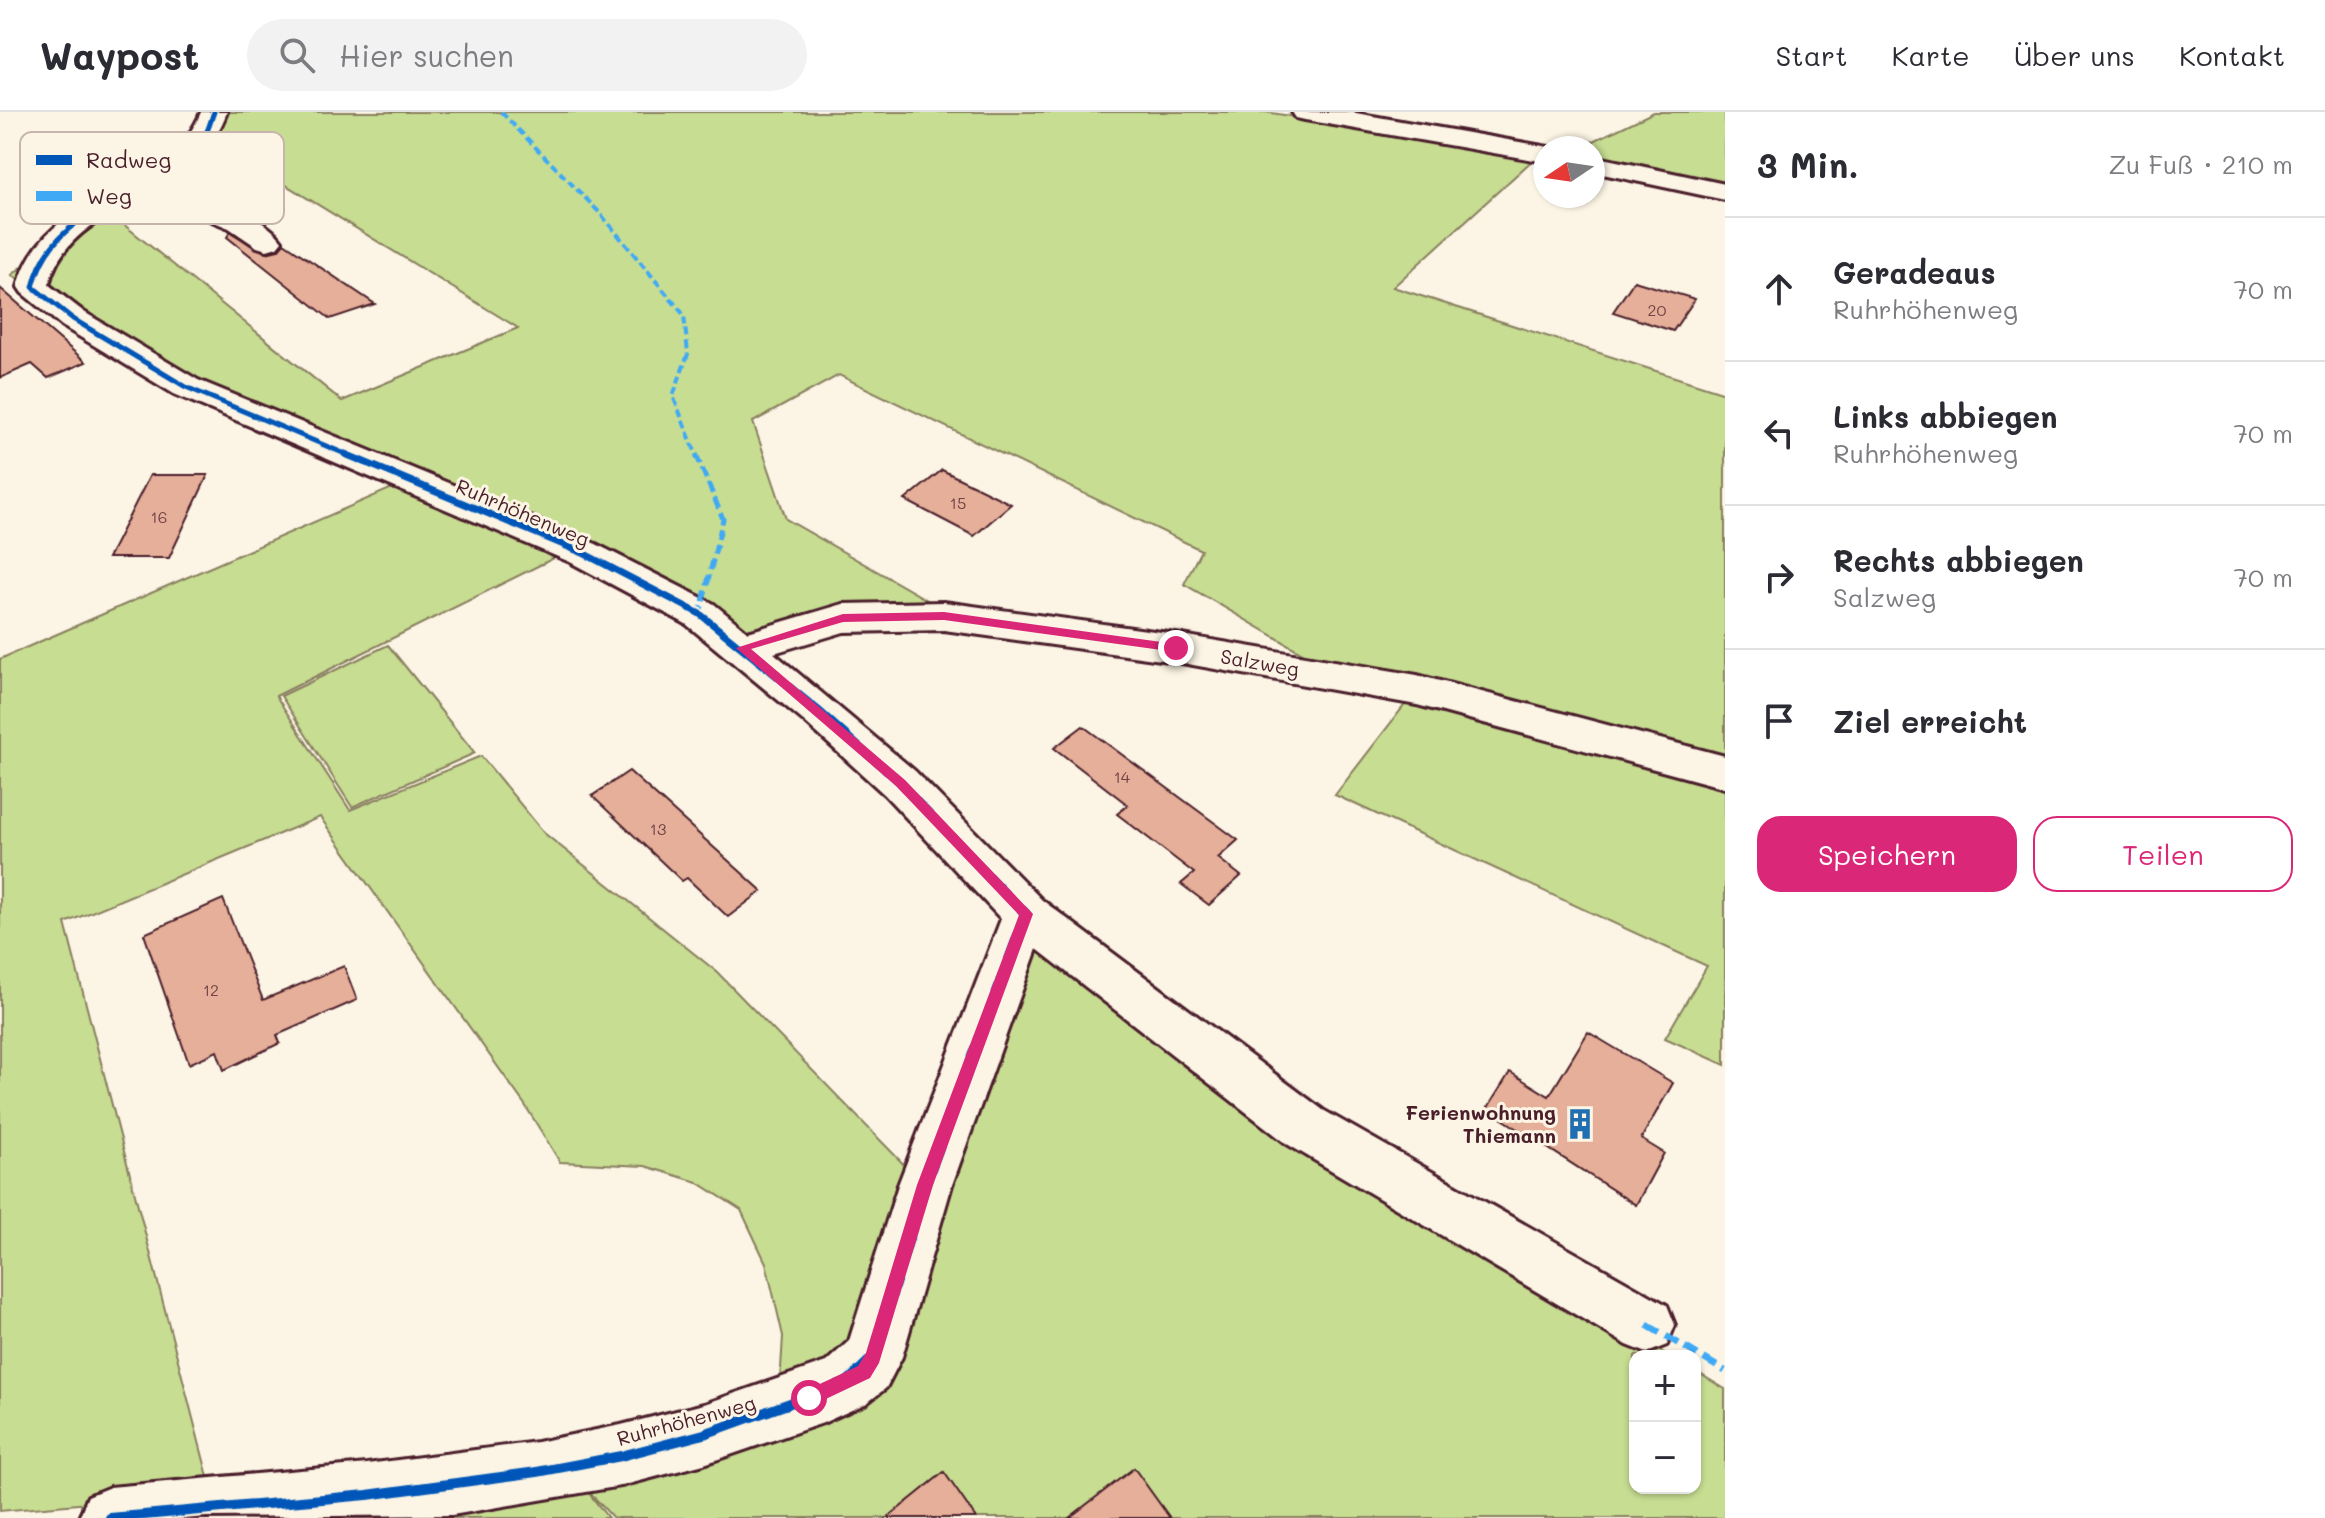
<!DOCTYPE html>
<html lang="de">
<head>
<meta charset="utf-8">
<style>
	:root { --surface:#fff; --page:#f2f2f3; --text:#2b2b33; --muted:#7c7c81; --line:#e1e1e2; --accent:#db2777 }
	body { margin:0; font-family:Mali,sans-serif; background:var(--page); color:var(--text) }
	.controls { position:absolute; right:24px; bottom:24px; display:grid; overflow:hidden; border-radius:16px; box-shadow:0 2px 6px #0004 }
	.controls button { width:72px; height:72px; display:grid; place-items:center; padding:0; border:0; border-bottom:2px solid var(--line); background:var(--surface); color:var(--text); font:40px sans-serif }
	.compass { position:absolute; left:1533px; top:24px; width:72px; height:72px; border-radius:50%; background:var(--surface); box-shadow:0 2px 6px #0004; rotate:257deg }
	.stop { position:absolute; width:24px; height:24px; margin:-18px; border:6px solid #db2777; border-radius:50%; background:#fff }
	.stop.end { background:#db2777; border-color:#fff; box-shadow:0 2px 8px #0008 }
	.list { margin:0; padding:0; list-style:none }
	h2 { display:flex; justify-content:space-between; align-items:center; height:104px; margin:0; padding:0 32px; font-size:34px }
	h2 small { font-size:26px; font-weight:400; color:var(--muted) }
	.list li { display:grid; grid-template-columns:52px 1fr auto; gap:24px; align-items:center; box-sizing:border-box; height:144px; padding:0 32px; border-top:2px solid var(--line) }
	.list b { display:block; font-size:30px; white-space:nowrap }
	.list p { margin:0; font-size:26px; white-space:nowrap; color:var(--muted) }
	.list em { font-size:26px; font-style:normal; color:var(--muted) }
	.actions { display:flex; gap:16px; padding:24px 32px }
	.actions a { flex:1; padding:18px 0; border:2px solid var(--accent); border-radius:24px; text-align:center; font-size:28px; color:var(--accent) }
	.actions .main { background:var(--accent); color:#fff }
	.icon { flex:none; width:44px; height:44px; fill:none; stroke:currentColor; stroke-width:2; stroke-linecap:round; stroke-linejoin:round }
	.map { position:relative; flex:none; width:1725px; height:1406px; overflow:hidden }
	header { display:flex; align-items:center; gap:48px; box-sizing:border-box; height:112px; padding:0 40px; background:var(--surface); border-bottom:2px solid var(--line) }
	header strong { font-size:38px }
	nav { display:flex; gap:44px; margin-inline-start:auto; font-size:28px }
	.search { width:560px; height:72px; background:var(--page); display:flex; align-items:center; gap:20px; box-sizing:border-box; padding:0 28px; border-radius:44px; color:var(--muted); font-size:30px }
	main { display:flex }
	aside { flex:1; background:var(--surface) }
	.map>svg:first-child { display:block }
	.green { fill:#c7dd92; stroke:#887e5e; stroke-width:2 }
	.building { fill:#e5af99; stroke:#4a1f2b; stroke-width:2 }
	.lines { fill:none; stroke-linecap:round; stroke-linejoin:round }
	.minor-casing { stroke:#4a1f2b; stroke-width:6 }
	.minor { fill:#fcf5e5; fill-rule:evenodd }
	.quiet-far2 { stroke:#3fa9f5; stroke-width:4; stroke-dasharray:8 4; stroke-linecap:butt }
	.quiet-far1 { stroke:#3fa9f5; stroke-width:5; stroke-dasharray:11 5; stroke-linecap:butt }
	.quiet { stroke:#3fa9f5; stroke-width:7; stroke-dasharray:15 7; stroke-linecap:butt }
	.cycleway-far2-casing { stroke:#fcf5e5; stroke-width:8 }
	.cycleway-far1-casing { stroke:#fcf5e5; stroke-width:12 }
	.cycleway-casing { stroke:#fcf5e5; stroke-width:15 }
	.cycleway-far2 { stroke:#0057b8; stroke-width:5 }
	.cycleway-far1 { stroke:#0057b8; stroke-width:7 }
	.cycleway { stroke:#0057b8; stroke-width:10 }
	.route { fill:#db2777 }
	.labels { text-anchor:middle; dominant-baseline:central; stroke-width:6; stroke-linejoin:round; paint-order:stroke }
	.number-label { font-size:16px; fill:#714346 }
	.street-label { font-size:20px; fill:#4a1f2b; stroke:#fcf5e5 }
	.poi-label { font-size:20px; font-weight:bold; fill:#4a1f2b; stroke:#fcf5e5; text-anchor:end }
	.key { fill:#fcf5e5; stroke:#c7b5ad; stroke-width:2 }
	.key-label { font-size:22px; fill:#4a1f2b }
</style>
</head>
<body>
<header>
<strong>Waypost</strong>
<div class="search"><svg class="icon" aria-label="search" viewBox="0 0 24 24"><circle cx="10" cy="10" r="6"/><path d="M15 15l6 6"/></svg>Hier suchen</div>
<nav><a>Start</a><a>Karte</a><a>Über uns</a><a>Kontakt</a></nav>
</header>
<main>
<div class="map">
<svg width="1725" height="1406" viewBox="0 0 1725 1406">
	<rect width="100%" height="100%" fill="#fcf5e5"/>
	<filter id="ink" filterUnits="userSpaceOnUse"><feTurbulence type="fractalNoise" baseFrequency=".0125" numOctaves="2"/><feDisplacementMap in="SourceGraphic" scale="16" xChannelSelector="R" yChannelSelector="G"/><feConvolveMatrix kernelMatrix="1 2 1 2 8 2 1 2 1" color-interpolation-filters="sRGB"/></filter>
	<g filter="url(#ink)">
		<g class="green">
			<polygon points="215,0 1266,0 1536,45 1393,175 1725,281 1725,655 1325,554 1184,472 1201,438 839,263 753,310 786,407 941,496 741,529 191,272 12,163 74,112 102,95 342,289 518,216 208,25"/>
			<polygon points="1654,0 1725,0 1725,70 1593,45 1593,36 1579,36"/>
			<polygon points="399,373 566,440 276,584 350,698 481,644 544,721 717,860 917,1066 862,1246 779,1289 783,1224 766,1151 741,1098 697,1070 645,1054 560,1050 525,993 320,705 65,811 212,1380 0,1399 0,547"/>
			<polygon points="388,533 475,641 352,695 281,584"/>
			<polygon points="1414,581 1725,665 1725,953 1665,926 1707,854 1335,683"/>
			<polygon points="1041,822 1439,1110 1669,1244 1635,1244 1635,1376 1695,1376 1695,1259 1725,1277 1725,1406 613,1406 582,1372 608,1406 213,1406 581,1371 881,1255"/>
		</g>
		<g class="building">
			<polygon points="230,120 266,141 278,138 284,131 375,192 330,207 227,125"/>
			<polygon points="1634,169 1695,187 1673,219 1613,200"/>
			<polygon points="0,176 86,250 48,266 32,252 0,266"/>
			<polygon points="942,358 1011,392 974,424 905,388"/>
			<polygon points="150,363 208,363 169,446 108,446"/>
			<polygon points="1083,614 1238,728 1218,746 1241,764 1209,793 1181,772 1194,761 1117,702 1128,693 1054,636"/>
			<polygon points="629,659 762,779 728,805 687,766 682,769 592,684"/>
			<polygon points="223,787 263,888 344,854 357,888 277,923 280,931 224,958 217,939 189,952 144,822"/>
			<polygon points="1588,920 1673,971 1641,1027 1664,1041 1636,1093 1487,997 1510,960 1549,984"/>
			<polygon points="1134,1356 1170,1406 1069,1406"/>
			<polygon points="944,1360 976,1406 887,1406"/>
		</g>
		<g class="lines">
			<defs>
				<g id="minor">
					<path d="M201,0H227C215,32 195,52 165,70C198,83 262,100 282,129L277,135L267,138L257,135L229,116L145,82C106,104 59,125 49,173L84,200L198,268L596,432L714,492L748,520L843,492L944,490L1176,522L1417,563L1725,644V676L1417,593L1176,550L944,518L844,520L774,541L915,659L1042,788L1323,998L1667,1193L1675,1213L1667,1233L1647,1241L1627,1233L1287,1032L1037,837L952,1073L902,1245L886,1276L867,1291L823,1311L704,1352L621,1374L452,1403L79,1406L88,1384L110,1375L367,1352L537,1330L621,1313L704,1292L826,1250L849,1229L898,1073L1001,807L885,683L806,611L686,512L570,450L174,282L62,214L22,181L18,175C42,76 168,84 201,0Z"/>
					<polygon points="1292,0 1350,0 1554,36 1545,36 1545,50 1305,8 1296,6"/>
					<polygon points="1593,44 1725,72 1725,88 1593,60"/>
				</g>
			</defs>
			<use href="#minor" class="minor-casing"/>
			<use href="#minor" class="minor"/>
			<polyline class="quiet-far2" points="501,0 599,100 684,203 688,242 673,284 697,344"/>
			<polyline class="quiet-far1" points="696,342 723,407 700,502"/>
			<polyline class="quiet" points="1647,1213 1725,1259"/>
			<defs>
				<path id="cycleway-far2" d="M214,0C211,7 209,17 205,23C161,89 54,85 33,175L73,207L186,275L350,344"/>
				<polyline id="cycleway-far1" points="345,342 583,441 700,502 821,600 900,671 1024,800"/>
				<polyline id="cycleway" points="110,1406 367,1383 537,1360 621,1344 704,1322 846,1271 873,1245 925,1073 1026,802 1022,798"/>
			</defs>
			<use href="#cycleway-far2" class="cycleway-far2-casing"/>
			<use href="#cycleway-far1" class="cycleway-far1-casing"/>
			<use href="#cycleway" class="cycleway-casing"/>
			<use href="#cycleway-far2" class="cycleway-far2"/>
			<use href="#cycleway-far1" class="cycleway-far1"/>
			<use href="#cycleway" class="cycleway"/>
		</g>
	</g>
	<polygon class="route" points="944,500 1176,532 1182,536 1176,540 944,508 843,510 751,537 905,668 1033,802 933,1073 879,1251 870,1266 809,1295 803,1292 800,1286 803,1280 858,1254 866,1241 917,1073 1019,803 896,674 736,536 843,502"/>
	<defs>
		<symbol id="building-bare" viewBox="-9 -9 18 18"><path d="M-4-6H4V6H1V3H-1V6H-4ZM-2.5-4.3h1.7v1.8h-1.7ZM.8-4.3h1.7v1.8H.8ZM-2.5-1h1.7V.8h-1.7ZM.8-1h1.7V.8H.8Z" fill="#1f6fb2" stroke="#fcf5e5" stroke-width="2.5" paint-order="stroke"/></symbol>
	</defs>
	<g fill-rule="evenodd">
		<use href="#building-bare" x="1558" y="990" width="44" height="44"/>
	</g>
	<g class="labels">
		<g class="number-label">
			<text x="1657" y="197">20</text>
			<text x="958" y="390">15</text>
			<text x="159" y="404">16</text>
			<text x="1122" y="664">14</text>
			<text x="658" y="716">13</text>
			<text x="211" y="877">12</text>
		</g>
		<g class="street-label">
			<text transform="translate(523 400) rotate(23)">Ruhrhöhenweg</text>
			<text transform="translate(1260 550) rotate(10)">Salzweg</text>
			<text transform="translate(686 1308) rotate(-15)">Ruhrhöhenweg</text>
		</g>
		<g class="poi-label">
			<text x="1556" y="1000">Ferienwohnung<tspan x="1556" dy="23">Thiemann</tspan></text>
		</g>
	</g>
	<rect x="20" y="20" width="264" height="92" rx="12" class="key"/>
	<rect x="36" y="43" width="36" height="10" fill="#0057b8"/>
	<rect x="36" y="79" width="36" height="10" fill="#3fa9f5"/>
	<g class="key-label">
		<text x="86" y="56">Radweg</text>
		<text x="86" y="92">Weg</text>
	</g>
</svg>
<div class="controls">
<button>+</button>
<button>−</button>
</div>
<svg class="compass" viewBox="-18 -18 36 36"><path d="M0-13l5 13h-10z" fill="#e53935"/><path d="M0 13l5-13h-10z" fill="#7c7c81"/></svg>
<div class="stop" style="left:809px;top:1286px"></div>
<div class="stop end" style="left:1176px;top:536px"></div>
</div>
<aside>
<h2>3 Min.<small>Zu Fuß · 210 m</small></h2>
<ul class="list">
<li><svg class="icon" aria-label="ahead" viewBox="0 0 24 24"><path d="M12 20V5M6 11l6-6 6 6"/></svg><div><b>Geradeaus</b><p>Ruhrhöhenweg</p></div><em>70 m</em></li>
<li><svg class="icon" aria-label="left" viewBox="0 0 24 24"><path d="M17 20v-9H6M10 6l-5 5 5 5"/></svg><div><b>Links abbiegen</b><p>Ruhrhöhenweg</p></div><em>70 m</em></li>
<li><svg class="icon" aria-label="right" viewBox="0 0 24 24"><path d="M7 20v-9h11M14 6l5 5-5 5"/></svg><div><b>Rechts abbiegen</b><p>Salzweg</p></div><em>70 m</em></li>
<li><svg class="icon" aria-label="arrive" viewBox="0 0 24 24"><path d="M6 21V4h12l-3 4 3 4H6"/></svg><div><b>Ziel erreicht</b></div></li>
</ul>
<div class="actions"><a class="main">Speichern</a><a>Teilen</a></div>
</aside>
</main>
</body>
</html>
